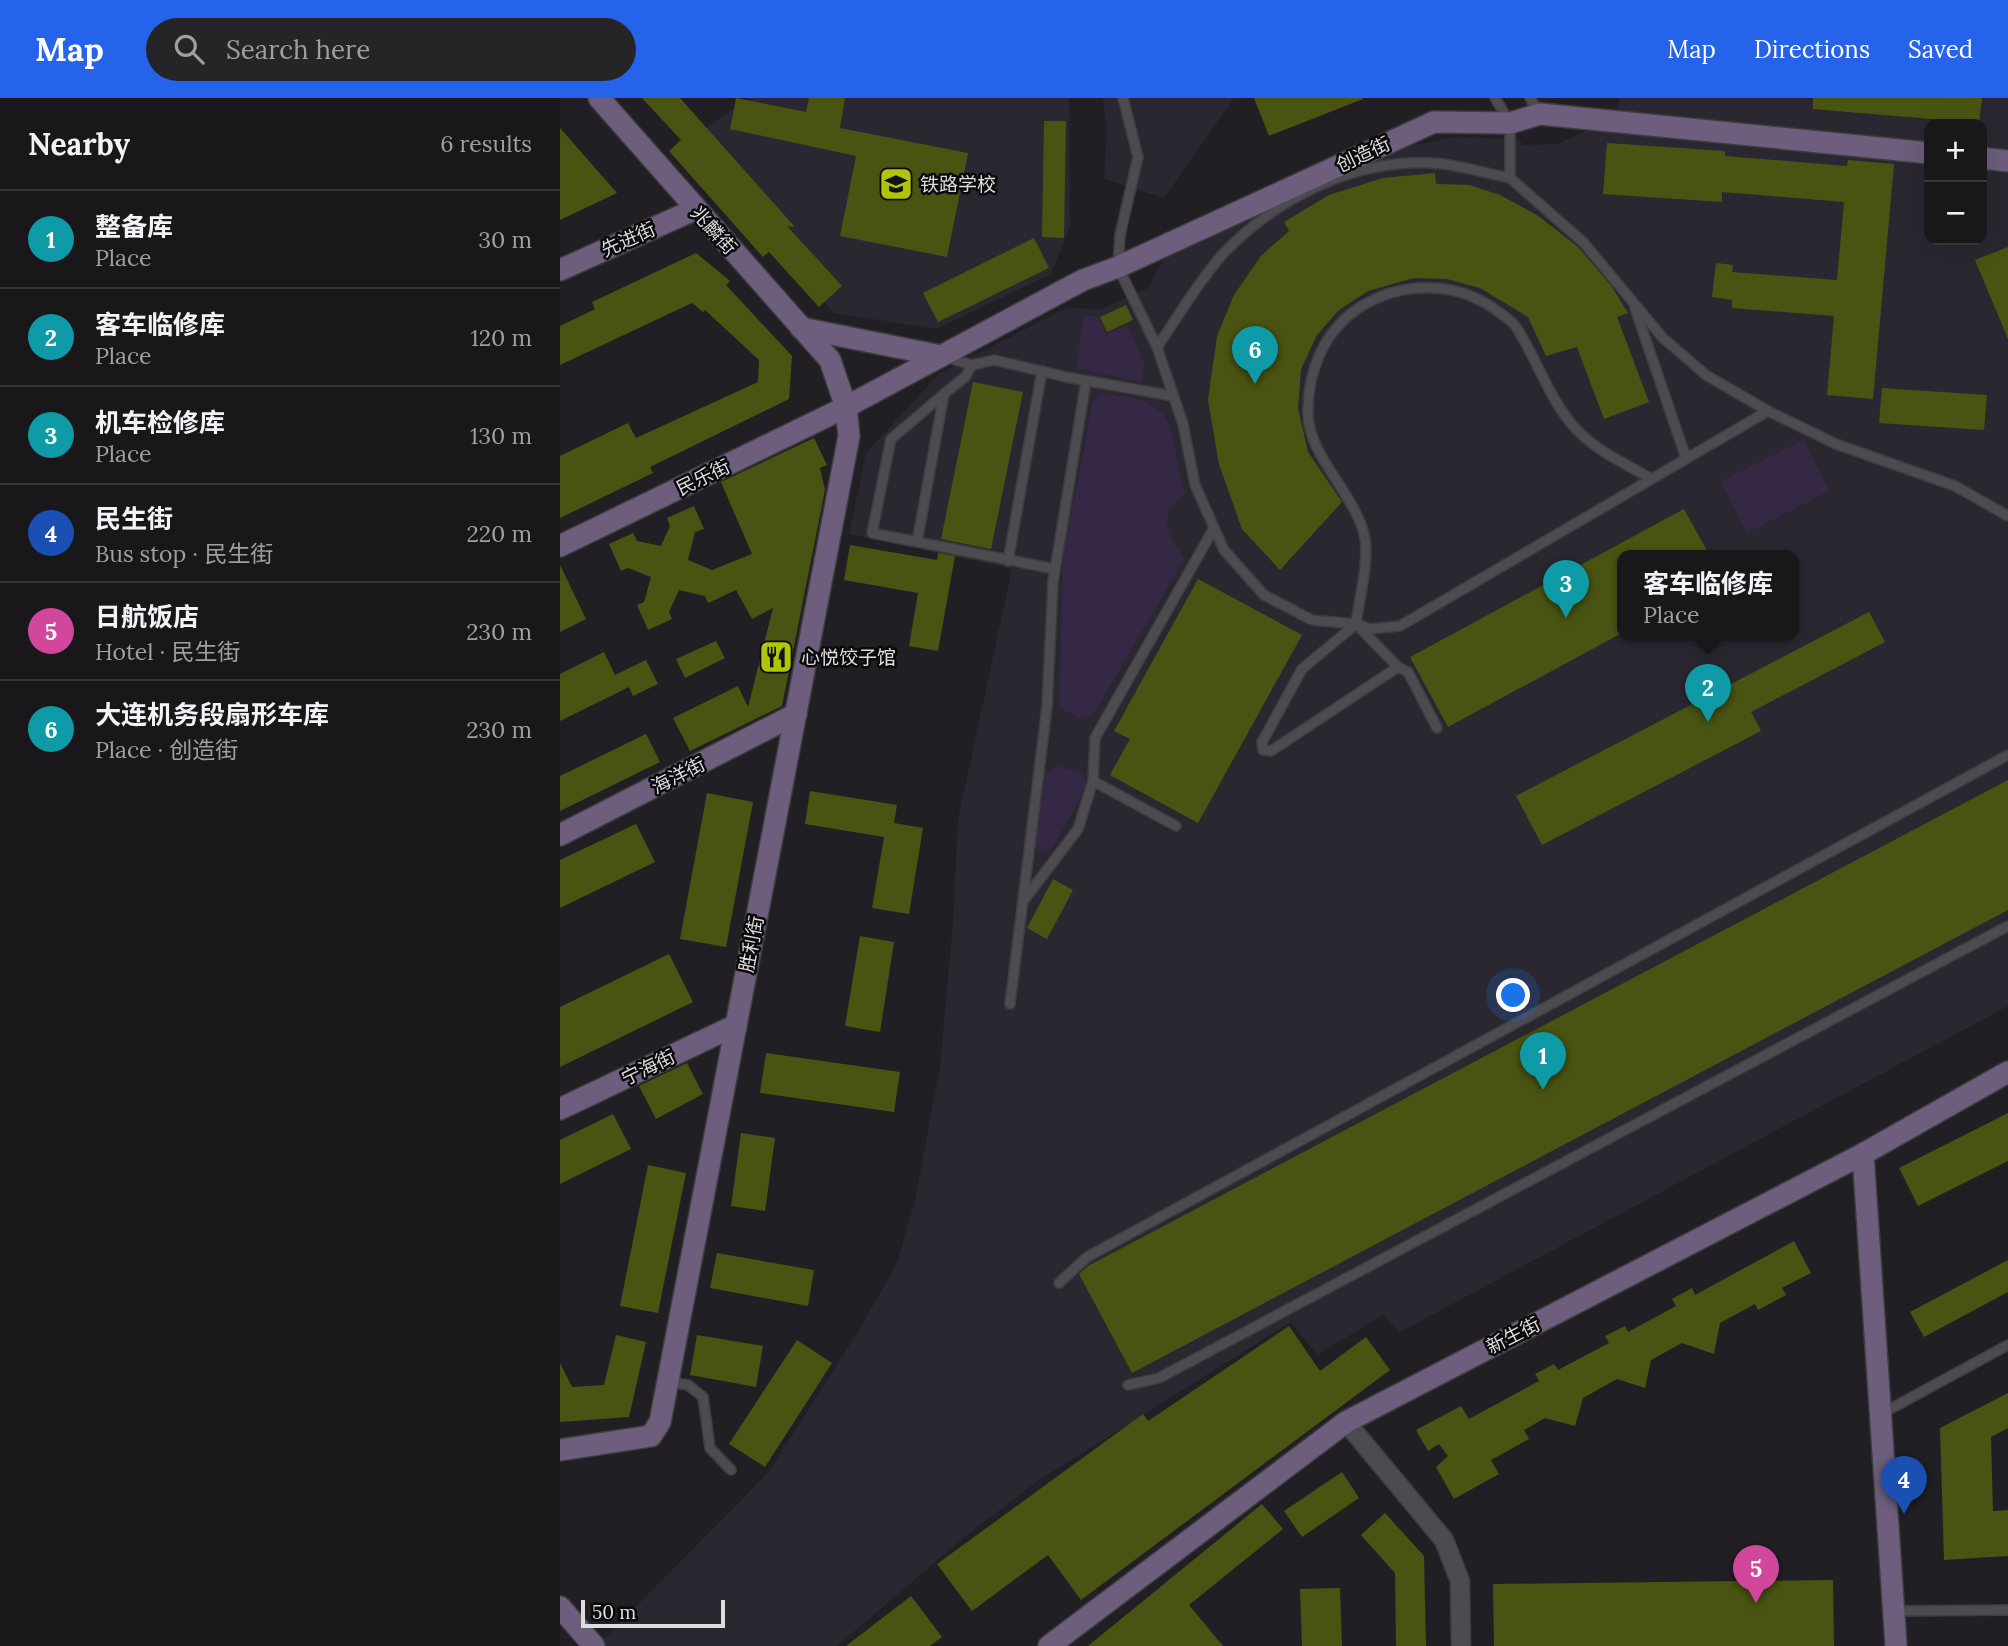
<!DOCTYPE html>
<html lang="en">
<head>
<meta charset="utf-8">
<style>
	:root { --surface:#19171a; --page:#262427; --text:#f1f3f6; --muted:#9f9fa2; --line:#373639; --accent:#2563eb }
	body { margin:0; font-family:Lora,"Noto Sans SC",serif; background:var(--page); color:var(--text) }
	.controls { position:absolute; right:21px; top:21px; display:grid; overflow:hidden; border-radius:14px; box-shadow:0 7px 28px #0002 }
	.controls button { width:63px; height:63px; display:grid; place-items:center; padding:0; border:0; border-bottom:2px solid var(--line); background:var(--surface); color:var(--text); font:35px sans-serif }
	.scale { position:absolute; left:21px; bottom:18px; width:144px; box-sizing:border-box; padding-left:7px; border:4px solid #dddcdf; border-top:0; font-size:19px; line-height:24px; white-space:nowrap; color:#dddcdf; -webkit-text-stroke:5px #0a090b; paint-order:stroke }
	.you { position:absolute; left:954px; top:898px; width:24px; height:24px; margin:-18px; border:5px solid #fff; border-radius:50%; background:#1a73e8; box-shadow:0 0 0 10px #1a73e833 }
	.badge { display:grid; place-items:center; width:46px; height:46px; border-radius:50%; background:var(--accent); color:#fff; font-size:23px; font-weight:700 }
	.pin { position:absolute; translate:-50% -58px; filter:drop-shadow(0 2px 4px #0008) }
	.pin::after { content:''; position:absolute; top:37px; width:24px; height:21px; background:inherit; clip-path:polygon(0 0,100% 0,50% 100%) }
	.popup { position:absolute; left:1057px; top:452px; width:182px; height:91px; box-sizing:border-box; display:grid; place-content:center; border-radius:14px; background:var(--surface); filter:drop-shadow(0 2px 5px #0005); font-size:23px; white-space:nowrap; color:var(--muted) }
	.popup b { font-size:26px; color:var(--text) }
	.popup::after { content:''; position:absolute; left:50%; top:100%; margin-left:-14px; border:14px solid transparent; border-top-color:var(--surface) }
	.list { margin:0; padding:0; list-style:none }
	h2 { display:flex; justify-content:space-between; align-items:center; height:91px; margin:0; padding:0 28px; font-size:30px }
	h2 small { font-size:23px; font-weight:400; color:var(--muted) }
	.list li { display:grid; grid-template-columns:46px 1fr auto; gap:21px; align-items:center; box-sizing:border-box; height:98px; padding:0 28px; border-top:2px solid var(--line) }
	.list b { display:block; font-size:26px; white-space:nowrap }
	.list p { margin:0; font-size:23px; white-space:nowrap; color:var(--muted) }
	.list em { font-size:23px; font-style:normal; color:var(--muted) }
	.icon { flex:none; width:38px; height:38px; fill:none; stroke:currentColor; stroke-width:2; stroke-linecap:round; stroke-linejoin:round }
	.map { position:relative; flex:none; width:1448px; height:1548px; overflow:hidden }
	header { display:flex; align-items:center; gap:42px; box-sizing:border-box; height:98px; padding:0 35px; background:var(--accent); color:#fff }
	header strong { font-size:33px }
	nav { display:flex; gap:38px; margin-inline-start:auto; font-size:24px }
	.search { width:490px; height:63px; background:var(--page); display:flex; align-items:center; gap:18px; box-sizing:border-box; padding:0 24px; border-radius:38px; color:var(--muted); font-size:26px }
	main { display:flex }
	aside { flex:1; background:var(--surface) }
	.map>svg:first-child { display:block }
	.built { fill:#2b2731; fill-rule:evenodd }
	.green { fill:#352844 }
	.building { fill:#4a5412 }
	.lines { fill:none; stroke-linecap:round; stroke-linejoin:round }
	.lane-casing { stroke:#3d3c3f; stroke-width:12 }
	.street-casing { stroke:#3d3c3f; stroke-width:21 }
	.secondary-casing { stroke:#3d3c3f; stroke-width:24 }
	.lane { stroke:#4d4b50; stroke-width:9 }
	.street { stroke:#4d4b50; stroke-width:18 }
	.secondary { stroke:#6c5e7c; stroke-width:21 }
	.labels { text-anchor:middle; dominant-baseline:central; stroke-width:5; stroke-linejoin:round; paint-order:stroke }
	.street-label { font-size:19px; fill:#dddcdf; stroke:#0a090b }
	.poi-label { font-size:19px; fill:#dddcdf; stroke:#0a090b; text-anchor:start }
</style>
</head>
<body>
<header>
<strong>Map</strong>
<div class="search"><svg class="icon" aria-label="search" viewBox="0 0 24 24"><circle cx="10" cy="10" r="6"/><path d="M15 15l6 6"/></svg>Search here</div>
<nav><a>Map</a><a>Directions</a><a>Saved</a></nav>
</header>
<main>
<aside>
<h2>Nearby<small>6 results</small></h2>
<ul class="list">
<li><span class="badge" style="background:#0f9aa8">1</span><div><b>整备库</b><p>Place</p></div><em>30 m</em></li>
<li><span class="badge" style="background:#0f9aa8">2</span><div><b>客车临修库</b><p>Place</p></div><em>120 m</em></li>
<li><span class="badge" style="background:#0f9aa8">3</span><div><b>机车检修库</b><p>Place</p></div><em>130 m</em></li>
<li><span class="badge" style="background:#1a4fb4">4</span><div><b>民生街</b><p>Bus stop · 民生街</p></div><em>220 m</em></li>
<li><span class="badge" style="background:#d1479c">5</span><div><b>日航饭店</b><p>Hotel · 民生街</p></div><em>230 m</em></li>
<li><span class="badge" style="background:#0f9aa8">6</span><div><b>大连机务段扇形车库</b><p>Place · 创造街</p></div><em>230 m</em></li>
</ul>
</aside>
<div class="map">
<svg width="1448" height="1548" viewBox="0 0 1448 1548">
	<rect width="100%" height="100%" fill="#211f23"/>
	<g class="built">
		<polygon points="190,0 509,0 510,128 491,176 376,231 274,215 124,44"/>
		<polygon points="543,0 674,0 604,100 544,81 547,33"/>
		<path d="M1059,0H1448V908L840,1234L823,1217L757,1257L731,1224L482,1380L408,1436L277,1548H37L208,1375L301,1229L338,1163L356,1098L380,968L393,824L398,721L452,471L289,436L306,355L379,276L508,209L539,212L588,190L606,157L842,50L893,39L958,41L964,47L998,46L1056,18ZM1369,26H1422V142H1369ZM1062,458H1234V538H1062Z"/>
	</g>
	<g class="green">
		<polygon points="524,217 538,219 546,236 567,227 584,265 582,284 516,270"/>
		<path d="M542,296C625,300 606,334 625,395C596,421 607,432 624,461L533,617L519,620L499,609L503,460L533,302Z"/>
		<polygon points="1243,342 1269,393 1187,435 1161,383"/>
		<polygon points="499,668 523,676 526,688 493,749 481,755 474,747 486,675"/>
	</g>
	<g class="building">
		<polygon points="82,0 120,0 235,129 227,128 282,188 259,209 209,154 203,159 109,53 121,42"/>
		<polygon points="176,0 246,14 249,0 285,0 280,30 408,55 387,159 280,138 296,58 170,31"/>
		<polygon points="694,0 803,0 803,1 709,38"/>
		<polygon points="1253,0 1422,0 1419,25 1253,11"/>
		<polygon points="484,23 506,23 504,140 482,139"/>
		<polygon points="0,30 57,95 0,122"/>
		<polygon points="1047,45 1165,53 1165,58 1287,68 1288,62 1334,66 1313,301 1267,297 1274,218 1172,210 1172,202 1152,199 1156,165 1173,167 1172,174 1277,182 1284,104 1162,94 1162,104 1043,96"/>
		<polygon points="875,75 876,86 909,87 940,97 977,117 1018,149 1052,189 1068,215 1057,219 1089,304 1044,321 1017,249 986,258 968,219 920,190 887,181 854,180 808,193 779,212 757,237 741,271 738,310 748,354 782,404 720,472 682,431 659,366 648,302 657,238 674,197 701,158 729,133 724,124 769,97 823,80"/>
		<polygon points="474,140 489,170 378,224 363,195"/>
		<polygon points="1448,149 1448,241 1415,162"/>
		<polygon points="136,155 170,183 166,187 232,258 229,301 90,369 93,375 0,420 0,358 68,325 76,340 198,284 199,262 145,212 143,214 132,205 0,267 0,228 35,211 32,204"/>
		<polygon points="566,207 573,222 547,234 540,219"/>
		<polygon points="413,284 463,294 431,451 381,441"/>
		<polygon points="1322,290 1427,297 1424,332 1319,325"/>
		<polygon points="254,340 267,367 260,370 265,392 222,608 130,653 113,620 178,588 188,609 213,510 192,521 176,492 148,505 145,498 119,492 109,514 112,521 88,532 77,507 84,504 91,479 68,470 61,473 49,446 73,435 77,443 101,448 110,428 107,420 134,408 144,431 135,434 128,462 152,472 192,456 161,384"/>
		<polygon points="1124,411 1150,458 1062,458 1062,535 888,629 850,559"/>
		<polygon points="290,447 377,462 378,455 395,458 378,553 349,548 358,495 284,482"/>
		<polygon points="0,467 26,521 0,534"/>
		<polygon points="638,481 742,537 638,725 550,677 570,641 554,633"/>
		<polygon points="1309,514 1325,544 1191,614 1201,633 982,747 956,698"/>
		<polygon points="156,543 165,560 125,580 116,561"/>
		<polygon points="44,554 55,577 86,562 98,586 73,598 69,589 0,623 0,576"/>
		<polygon points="86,636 100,664 0,713 0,678"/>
		<polygon points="1448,682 1448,812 572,1275 519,1176 528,1168"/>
		<polygon points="250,693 337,707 334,725 363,730 349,816 312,810 324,739 245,726"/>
		<polygon points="147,695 193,704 166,849 120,841"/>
		<polygon points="76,726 95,764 0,810 0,762"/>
		<polygon points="493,781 513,792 487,841 467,830"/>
		<polygon points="300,838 334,844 320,934 285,928"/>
		<polygon points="109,856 133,904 0,969 0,909"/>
		<polygon points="206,955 340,974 334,1014 200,995"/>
		<polygon points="127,965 143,996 96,1021 79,988"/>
		<polygon points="1448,1015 1448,1063 1358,1108 1339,1070"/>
		<polygon points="53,1016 71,1051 0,1086 0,1042"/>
		<polygon points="181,1035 215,1040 205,1113 171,1108"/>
		<polygon points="88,1067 126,1075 98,1215 60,1208"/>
		<polygon points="1234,1143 1251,1175 1222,1190 1226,1197 1198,1212 1195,1206 1160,1225 1154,1256 1122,1245 1091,1262 1085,1290 1057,1281 1023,1300 1015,1328 985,1320 964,1332 969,1341 931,1362 939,1376 894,1401 876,1369 888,1358 879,1346 868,1353 856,1332 901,1308 909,1321 979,1283 975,1276 994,1266 998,1272 1049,1245 1045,1238 1065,1228 1068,1234 1116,1208 1112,1201 1132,1190 1135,1197"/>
		<polygon points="157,1155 254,1172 248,1208 150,1190"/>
		<polygon points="1448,1162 1448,1194 1364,1239 1350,1214"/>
		<polygon points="729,1228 760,1273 806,1239 830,1272 521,1502 488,1457 412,1513 377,1466 583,1316 588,1323"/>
		<polygon points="56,1237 86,1244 69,1319 0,1324 0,1265 12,1289 44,1287"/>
		<polygon points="137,1237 203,1248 196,1289 130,1277"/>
		<polygon points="237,1242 272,1265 205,1369 169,1346"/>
		<polygon points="1448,1295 1448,1330 1431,1339 1433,1413 1448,1412 1448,1458 1384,1462 1380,1330"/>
		<polygon points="782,1374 799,1400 742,1439 724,1413"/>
		<polygon points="702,1406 723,1431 629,1507 663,1548 528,1548"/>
		<polygon points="825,1415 864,1458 866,1548 836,1548 835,1475 801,1437"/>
		<polygon points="1273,1482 1274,1548 934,1548 933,1486"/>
		<polygon points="780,1490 782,1548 742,1548 740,1491"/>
		<polygon points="351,1498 382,1539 370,1548 286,1548"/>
	</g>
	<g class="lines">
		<defs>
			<g id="lane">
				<polyline points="563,0 578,59 560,137 558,169 597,249 623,326 635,387 664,452 704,497 752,522 796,526 810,531 840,528 1208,313"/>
				<polyline points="935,0 950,25 950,80 1023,144 1103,240 1146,277 1208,313 1276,346 1395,388 1448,418"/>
				<polyline points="970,0 979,15"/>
				<polyline points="1075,210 1126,360"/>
				<path d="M597,249C618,219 638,184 662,157C715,101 793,61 871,65C897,66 924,75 950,80"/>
				<polyline points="386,259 412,267 434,262 506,279 613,298"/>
				<polyline points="384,296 331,341 312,435 495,471"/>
				<polyline points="357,444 384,296 405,279 412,267"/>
				<polyline points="448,463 482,273"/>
				<polyline points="800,530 838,569 848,574 877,630"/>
				<path d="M838,569L711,653L703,652L702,644L742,571L796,526C799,502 809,464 805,441C798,399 749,359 748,317C747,274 764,231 802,208C843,183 896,183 936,212C943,217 952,223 956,229C977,261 989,301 1015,330C1036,353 1064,365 1090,380"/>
				<polyline points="533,683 616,728"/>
				<polyline points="464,802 518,731 533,683 535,640 654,430"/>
				<polyline points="450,906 487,609 493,484 526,283"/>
				<polyline points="499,1185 527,1159 1448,657"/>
				<polyline points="109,1284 128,1287 143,1299 150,1350 171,1372"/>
				<polyline points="568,1287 599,1280 1448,828"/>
				<polyline points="1321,1316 1448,1247"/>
				<polyline points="1335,1513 1448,1512"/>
			</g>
			<polyline id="street" points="786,1324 884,1442 900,1483 901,1548"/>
			<g id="secondary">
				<polyline points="1422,60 1448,63"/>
				<polyline points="0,172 136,111"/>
				<polyline points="241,230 381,258"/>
				<polyline points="0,448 286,309 523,182 558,169 874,24 950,25 980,16 1369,55"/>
				<polyline points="0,737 236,616"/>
				<polyline points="0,1011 176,927"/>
				<polyline points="1303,1056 1336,1548"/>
				<polyline points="0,1352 91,1338 100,1324 289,338 286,309 270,262 39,0"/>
				<polyline points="0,1509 34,1548"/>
				<polyline points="489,1548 786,1324 1303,1056 1448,974"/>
			</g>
		</defs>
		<use href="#lane" class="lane-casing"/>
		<use href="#street" class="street-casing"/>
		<use href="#secondary" class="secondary-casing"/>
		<use href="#lane" class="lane"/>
		<use href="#street" class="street"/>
		<use href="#secondary" class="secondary"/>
	</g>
	<defs>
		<symbol id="university-square" viewBox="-11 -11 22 22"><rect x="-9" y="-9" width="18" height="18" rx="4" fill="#afc506" stroke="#0a090b"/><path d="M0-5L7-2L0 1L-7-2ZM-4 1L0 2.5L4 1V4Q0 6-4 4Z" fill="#111"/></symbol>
		<symbol id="restaurant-square" viewBox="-11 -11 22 22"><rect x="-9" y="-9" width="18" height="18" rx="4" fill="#afc506" stroke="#0a090b"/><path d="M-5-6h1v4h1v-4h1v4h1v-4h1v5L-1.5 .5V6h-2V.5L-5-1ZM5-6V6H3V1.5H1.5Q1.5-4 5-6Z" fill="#111"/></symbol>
	</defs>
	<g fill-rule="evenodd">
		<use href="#university-square" x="317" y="67" width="38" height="38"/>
		<use href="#restaurant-square" x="197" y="540" width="38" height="38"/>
	</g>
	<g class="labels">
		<g class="street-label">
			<text transform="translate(803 56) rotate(-25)">创造街</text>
			<text transform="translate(154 132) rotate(48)">兆麟街</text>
			<text transform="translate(68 141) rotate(-24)">先进街</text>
			<text transform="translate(143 379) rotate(-26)">民乐街</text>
			<text transform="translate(118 677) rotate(-27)">海洋街</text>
			<text transform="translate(191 846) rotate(-79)">胜利街</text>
			<text transform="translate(88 969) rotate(-26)">宁海街</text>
			<text transform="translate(953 1237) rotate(-27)">新生街</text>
		</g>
		<g class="poi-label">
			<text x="360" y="86">铁路学校</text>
			<text x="241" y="559">心悦饺子馆</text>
		</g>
	</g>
</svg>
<div class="controls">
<button>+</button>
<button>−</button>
</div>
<div class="scale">50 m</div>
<div class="you"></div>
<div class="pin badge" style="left:983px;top:992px;background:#0f9aa8">1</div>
<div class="pin badge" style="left:1148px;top:624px;background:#0f9aa8">2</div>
<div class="popup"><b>客车临修库</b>Place</div>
<div class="pin badge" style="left:1006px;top:520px;background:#0f9aa8">3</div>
<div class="pin badge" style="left:1344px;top:1416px;background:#1a4fb4">4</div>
<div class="pin badge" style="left:1196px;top:1505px;background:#d1479c">5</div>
<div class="pin badge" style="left:695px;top:286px;background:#0f9aa8">6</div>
</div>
</main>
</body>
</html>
